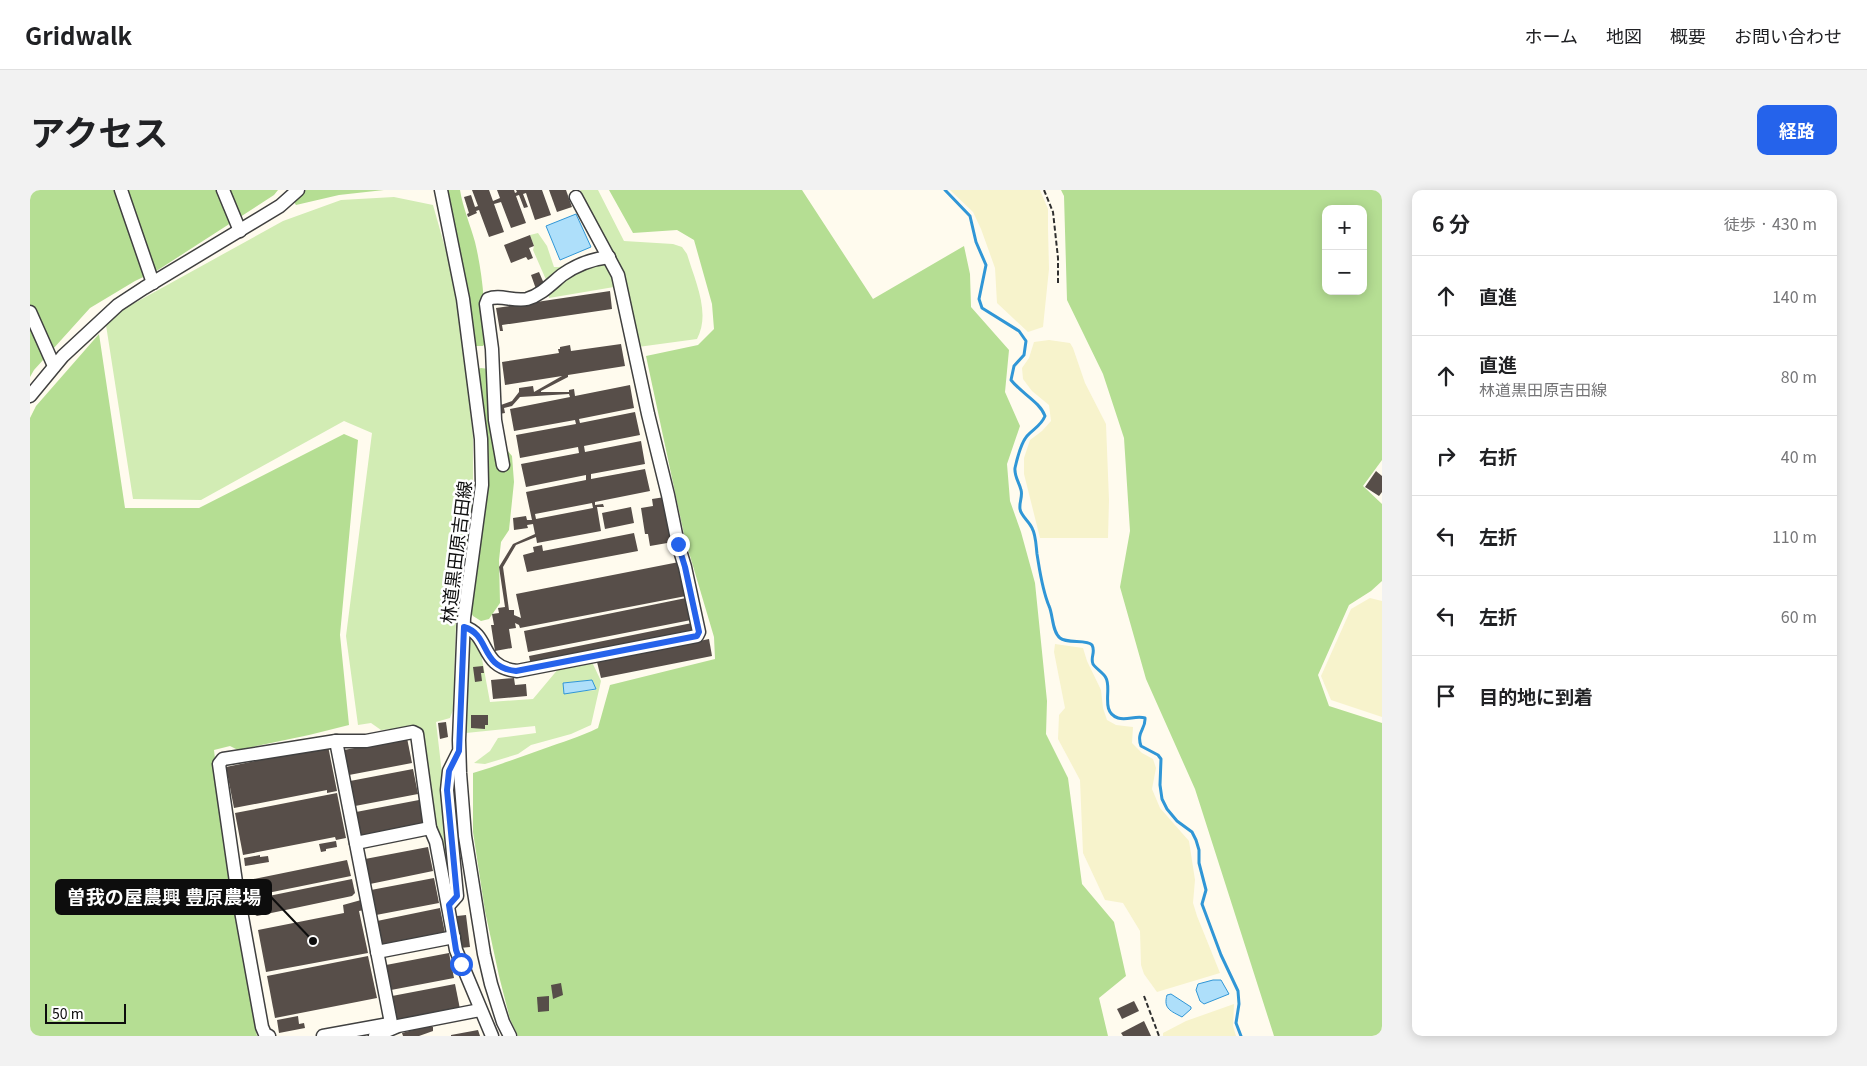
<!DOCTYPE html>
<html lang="ja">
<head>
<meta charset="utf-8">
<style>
	:root { --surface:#fff; --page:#f2f2f2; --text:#202124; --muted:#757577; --line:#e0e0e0; --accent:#2563eb }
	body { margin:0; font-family:Georgia,"Noto Sans JP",serif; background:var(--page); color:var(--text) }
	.controls { position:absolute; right:15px; top:15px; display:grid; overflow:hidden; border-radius:10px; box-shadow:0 2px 12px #0003 }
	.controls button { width:45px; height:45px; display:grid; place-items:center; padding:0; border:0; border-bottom:1px solid var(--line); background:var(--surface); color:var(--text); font:25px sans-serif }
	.scale { position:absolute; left:15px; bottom:12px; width:81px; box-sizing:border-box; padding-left:5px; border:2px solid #0d0d0d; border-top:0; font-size:14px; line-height:18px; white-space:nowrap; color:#0d0d0d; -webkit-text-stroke:4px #fff; paint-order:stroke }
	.stop { position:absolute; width:15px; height:15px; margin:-11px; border:4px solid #2563eb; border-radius:50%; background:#fff }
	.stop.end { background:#2563eb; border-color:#fff; box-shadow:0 1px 5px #0008 }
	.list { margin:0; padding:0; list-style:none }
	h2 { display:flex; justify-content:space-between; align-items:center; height:65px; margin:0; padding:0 20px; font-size:21px }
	h2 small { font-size:16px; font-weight:400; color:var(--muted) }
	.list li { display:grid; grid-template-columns:32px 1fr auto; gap:15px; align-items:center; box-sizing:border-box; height:80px; padding:0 20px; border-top:1px solid var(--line) }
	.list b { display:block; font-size:19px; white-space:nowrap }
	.list p { margin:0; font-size:16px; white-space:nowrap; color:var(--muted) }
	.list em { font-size:16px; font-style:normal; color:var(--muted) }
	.icon { flex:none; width:28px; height:28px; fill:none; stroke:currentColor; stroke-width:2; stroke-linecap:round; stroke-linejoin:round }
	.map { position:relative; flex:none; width:1352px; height:846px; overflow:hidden; border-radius:10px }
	header { display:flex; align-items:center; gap:30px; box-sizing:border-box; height:70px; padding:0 25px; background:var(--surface); border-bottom:1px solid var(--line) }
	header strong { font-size:24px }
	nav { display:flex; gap:28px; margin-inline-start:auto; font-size:18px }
	.intro { display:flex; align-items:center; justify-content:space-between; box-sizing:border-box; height:120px; padding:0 30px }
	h1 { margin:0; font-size:35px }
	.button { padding:12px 22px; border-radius:10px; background:var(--accent); color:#fff; font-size:18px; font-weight:700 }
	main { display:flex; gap:30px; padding:0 30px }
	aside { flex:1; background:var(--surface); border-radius:10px; box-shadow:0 2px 12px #0003 }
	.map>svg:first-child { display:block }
	.farmland { fill:#f7f3cc }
	.green { fill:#d2ecb4; fill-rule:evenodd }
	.forest { fill:#b5de93; fill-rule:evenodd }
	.water { fill:#aedffa; stroke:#3096d6 }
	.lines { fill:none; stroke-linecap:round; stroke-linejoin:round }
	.stream { stroke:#3096d6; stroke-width:3 }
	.building { fill:#574e49; fill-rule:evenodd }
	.minor-casing { stroke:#404040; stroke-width:15 }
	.path { stroke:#2f2f2f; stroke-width:2; stroke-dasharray:5 2.5; stroke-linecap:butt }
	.minor { stroke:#fff; stroke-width:12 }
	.route { stroke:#2563eb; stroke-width:6 }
	.labels { text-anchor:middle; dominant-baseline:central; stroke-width:5; stroke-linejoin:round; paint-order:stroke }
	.street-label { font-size:18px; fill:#0d0d0d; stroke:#fff }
	.leader { fill:none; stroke:#0d0d0d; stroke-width:2 }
	.callout-dot { fill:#0d0d0d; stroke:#fff; stroke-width:2 }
	.callout { fill:#0d0d0d; stroke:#0d0d0d; stroke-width:2 }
	.callout-label { font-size:19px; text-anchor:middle; font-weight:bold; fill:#fff }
</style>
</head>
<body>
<header>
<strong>Gridwalk</strong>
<nav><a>ホーム</a><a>地図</a><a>概要</a><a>お問い合わせ</a></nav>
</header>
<div class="intro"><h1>アクセス</h1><a class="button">経路</a></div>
<main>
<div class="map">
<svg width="1352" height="846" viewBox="0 0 1352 846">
	<rect width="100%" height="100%" fill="#fffbee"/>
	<g class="farmland">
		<polygon points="920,0 1010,0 1018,19 1018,38 1019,79 1013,137 998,142 967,113 965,78 951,39 943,22"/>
		<polygon points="1019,150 1040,153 1043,158 1055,193 1076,234 1079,310 1078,348 1010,348 994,284 994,268 1000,250 1012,241 1021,231 1019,215 1002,201 993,189 992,178 999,168 1004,152"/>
		<polygon points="1340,408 1352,411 1352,527 1301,510 1291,486 1321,419"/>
		<polygon points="1025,454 1053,458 1057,471 1071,500 1073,518 1077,530 1086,535 1103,537 1102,553 1112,563 1123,569 1126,578 1122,599 1130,618 1159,651 1165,690 1163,713 1167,726 1190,783 1127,802 1114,784 1111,775 1110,741 1093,713 1075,710 1053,663 1050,590 1028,549 1029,525 1035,518 1024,462"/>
		<polygon points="1204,814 1203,836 1206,846 1133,846 1133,843 1156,831"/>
	</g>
	<g class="green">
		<path d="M550,0H568L594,51L643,54L652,57L657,64C665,91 681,123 667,149L608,157L565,31Z"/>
		<polygon points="364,7 403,15 421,79 432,148 443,246 443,301 438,363 426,432 423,520 420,528 406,532 419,644 422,701 406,643 389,537 351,540 341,533 328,535 316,446 342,243 314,231 171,310 103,309 76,135 92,120 253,31 311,10"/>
		<polygon points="508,43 517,56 524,77 529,77 571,63 581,84 584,97 519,108 517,92 503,60 504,56 500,45"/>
		<path d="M439,450L445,451L450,458L460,512L503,509L529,478L562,472L571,491L561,535L541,544L501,555L488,564L455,574L444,573L460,561L468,548L506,543L505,536L436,543ZM561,490L566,500L534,503L533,493Z"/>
	</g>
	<g class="forest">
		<polygon points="0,0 248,0 244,5 128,80 105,91 60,118 4,180 0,187"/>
		<polygon points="276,0 354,0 309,5 266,15 264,12"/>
		<path d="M415,0H430C433,18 440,34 445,52C453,85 455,118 456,152L453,156H444Z"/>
		<path d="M579,0H772L843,109L934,56L940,84L941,117L979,160L975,202L990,236L977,274L980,311L991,342L1005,393L1017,511L1016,544L1038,588L1052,694L1084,732L1096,786L1069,808L1078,846H488L480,829L469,786L455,721L443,642V583C467,576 490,567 513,559C532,552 550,547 568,538L580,495L685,469L684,447L655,349L616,166L668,155L684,139L682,114L664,50L647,40L603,43Z"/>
		<path d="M1031,0H1352V270L1333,296L1352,314V391L1341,401L1319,415L1288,485L1299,516L1352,533V846H1244L1165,599L1116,489L1090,397L1100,341L1094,248L1073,184L1037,110L1034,6ZM1296,19H1333V101H1296Z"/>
		<polygon points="69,144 95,318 169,318 314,244 328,250 310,445 319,535 279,545 208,560 200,556 184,560 197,671 227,846 0,846 0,228 6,216"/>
		<polygon points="451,178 459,179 477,260 482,266 484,292 479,340 471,352 469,370 470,413 459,429 451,431 443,426 440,421 455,298 445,180"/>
	</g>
	<g class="water">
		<polygon points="546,24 561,57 530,70 516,36"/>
		<polygon points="562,490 566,499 534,504 533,493"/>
		<polygon points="1183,790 1191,790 1199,804 1174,814 1170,811 1166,800 1168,794"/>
		<path d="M1141,804L1161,817V819L1152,827C1141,821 1133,819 1137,805Z"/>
	</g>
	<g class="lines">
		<path class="stream" d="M915,0L940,26L946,52L956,75L949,109L952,118L989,141L996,151L994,165L984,176L981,190C991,203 1010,212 1015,226C1011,236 1003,239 997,246C991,253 987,269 985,278C984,286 989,292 991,300C993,306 989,312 990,319C991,326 999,331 1002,338C1006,345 1006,356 1007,364C1010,382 1012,399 1019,416C1023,424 1022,442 1030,448C1037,454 1057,449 1062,455C1066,462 1060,467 1063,474C1066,479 1073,482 1076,488C1082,499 1070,522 1088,528C1097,531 1106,525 1115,528C1116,539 1106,542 1111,556L1128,565L1131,569L1130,595L1132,609L1137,619L1147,631L1162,642L1166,650L1169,660V673L1176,700L1172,714L1191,765L1208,801L1209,814L1206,833L1211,846"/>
	</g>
	<g class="building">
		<polygon points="442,0 459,0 463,11 470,8 467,0 484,0 485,3 487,2 486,0 512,0 521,25 505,30 496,3 493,4 498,17 494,18 489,5 486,6 496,33 481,38 471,12 464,14 474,42 459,47 449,20 446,21 447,23 438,27 437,24 439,23 434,7 441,5 445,17 448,16"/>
		<polygon points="519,0 536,0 542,17 527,22"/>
		<polygon points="500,45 504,56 499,58 503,68 498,70 496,67 481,73 474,55"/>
		<polygon points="509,82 515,96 506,99 501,85"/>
		<polygon points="580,101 582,119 472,135 473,141 470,141 466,118"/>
		<path d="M591,154L595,176L538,185V187L511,201V202H539V200L544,199L545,206L600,195L604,218L549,229L550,233L605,222L610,245L554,256L555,262L611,251L615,274L561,284V289L615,279L620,301L565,312V315L573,314L574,317H567L571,341L507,353L506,347L486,355L473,377L479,420H484V425L491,428L486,404L649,372L656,406L490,438L489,435L485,433L486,438L479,439L482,458L465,461L461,435H464L462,424L469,423L468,418L475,417L469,377L483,354L505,344L503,334L497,335L498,338L484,340L483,328L496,326L497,330H502L496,302L556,290V285L496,297L491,274L549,263L548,257L490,268L486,245L546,234L545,230L484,241L480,219L540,207L539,204L490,207L482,216L474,218L475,223L469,224L468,216L482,211L489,202V198L503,196L504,202L532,186L475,195L472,172L529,163L528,159H530V157L540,155L541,161ZM562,313L563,318L506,329L505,324Z"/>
		<polygon points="1346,281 1352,286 1352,302 1349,306 1335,297"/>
		<polygon points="635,307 643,352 620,356 618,344 615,344 611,318 623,316 622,309"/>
		<polygon points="601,317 604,333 575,339 572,323"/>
		<polygon points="604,343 608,361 497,382 493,365 504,362 503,357 512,355 513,361"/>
		<polygon points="656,408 661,430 498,462 494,441"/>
		<polygon points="662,433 664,443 501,476 499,466"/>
		<polygon points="679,449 682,466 571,488 567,472"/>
		<polygon points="453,476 454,483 451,483 452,491 445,492 443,477"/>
		<polygon points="484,488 485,495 496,494 497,506 463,509 461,490"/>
		<polygon points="441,525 458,525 458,535 455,535 455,539 441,538"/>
		<polygon points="416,532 418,547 410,549 408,533"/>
		<polygon points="377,548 382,573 319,585 314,560"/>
		<polygon points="298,556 307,601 297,603 297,600 204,618 196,577"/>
		<polygon points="383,579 388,604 325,616 320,591"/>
		<polygon points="307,603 316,648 306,650 305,647 213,665 205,623"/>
		<polygon points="389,610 394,634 330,646 326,622"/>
		<polygon points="306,651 307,657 296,659 296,661 291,662 289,654"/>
		<polygon points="398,657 403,681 340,694 335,669"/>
		<polygon points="230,665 230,667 238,666 239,672 215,676 214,668"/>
		<polygon points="317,670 321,686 218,707 216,694 219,690"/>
		<polygon points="404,688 409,713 346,725 341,700"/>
		<polygon points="322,689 325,703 322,706 227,726 222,723 219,710"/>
		<polygon points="331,710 334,720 329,721 338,763 236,782 228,740 314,723 313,715"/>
		<polygon points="410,718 415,743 352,755 347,731"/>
		<polygon points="436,725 440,757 430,758 427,726"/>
		<polygon points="419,763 424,788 361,800 356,775"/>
		<polygon points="338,766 347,808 245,828 237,786"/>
		<polygon points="531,793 533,805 523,809 521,795"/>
		<polygon points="425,794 430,819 367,831 362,806"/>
		<polygon points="519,806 519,821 508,822 507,807"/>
		<polygon points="1104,811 1109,821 1092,829 1087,819"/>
		<polygon points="268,826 269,834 274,833 275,838 249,843 247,830"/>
		<polygon points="1114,831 1121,846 1093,846 1091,843"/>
		<polygon points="393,837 403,837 403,841 389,846 373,846 372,843"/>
		<polygon points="448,840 450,846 421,846 421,845"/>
	</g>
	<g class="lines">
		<defs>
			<g id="minor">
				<polyline points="91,0 123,93"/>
				<polyline points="193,0 210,41"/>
				<polyline points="411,0 433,109 451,249 452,295 434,428 429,550 430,583 435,646 454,764 461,794 473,832 480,846"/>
				<polyline points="0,122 24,176"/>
				<polyline points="0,206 33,166 88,115 114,98 250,16 268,0"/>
				<path d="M473,275L465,230L462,159L456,114L458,109C470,104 484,112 497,109C511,105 521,94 532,85C546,75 562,69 579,67"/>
				<path d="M434,437C461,445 449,477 487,481L667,446L669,442L655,377L648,354L638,305L618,224L588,85L546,7"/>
				<polyline points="306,551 362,838"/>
				<polyline points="326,653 400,638"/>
				<polyline points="419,715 427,706 417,600 419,581 428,563"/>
				<polyline points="347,762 424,747"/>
				<polyline points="239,846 235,844 232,837 207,699 189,574 193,569 306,551 336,551 383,542 387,544 400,638 406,652 426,760 462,846"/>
				<polyline points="293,846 359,834"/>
				<polyline points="345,846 368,836 450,820"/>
			</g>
		</defs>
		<use href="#minor" class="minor-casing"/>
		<g class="path">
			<polyline points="1014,0 1023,22 1028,68 1028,94"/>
			<polyline points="1114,806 1129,846"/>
		</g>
		<use href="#minor" class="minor"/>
	</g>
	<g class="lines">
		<path class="route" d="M431,774L426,760L419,715L427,706L417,600L419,581L429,561L434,437C461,445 449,477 486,481L667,446L669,442L655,377L648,354"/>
	</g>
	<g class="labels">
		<g class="street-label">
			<text transform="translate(425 362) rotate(-83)">林道黒田原吉田線</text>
		</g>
	</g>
	<path class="leader" d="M283 751L241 707"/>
	<circle class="callout-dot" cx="283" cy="751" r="5"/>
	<rect class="callout" x="26" y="690" width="215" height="34" rx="5"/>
	<g class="callout-label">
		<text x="134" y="714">曽我の屋農興 豊原農場</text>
	</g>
</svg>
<div class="controls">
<button>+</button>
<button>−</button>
</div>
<div class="scale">50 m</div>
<div class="stop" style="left:431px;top:774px"></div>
<div class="stop end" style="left:648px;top:354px"></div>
</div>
<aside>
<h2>6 分<small>徒歩 · 430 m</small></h2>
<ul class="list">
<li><svg class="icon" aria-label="ahead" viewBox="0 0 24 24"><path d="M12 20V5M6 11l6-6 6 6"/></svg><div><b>直進</b></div><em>140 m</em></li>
<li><svg class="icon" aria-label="ahead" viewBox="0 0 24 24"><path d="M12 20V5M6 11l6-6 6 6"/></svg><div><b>直進</b><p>林道黒田原吉田線</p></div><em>80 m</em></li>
<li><svg class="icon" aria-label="right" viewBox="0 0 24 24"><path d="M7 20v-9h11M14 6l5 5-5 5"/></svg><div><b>右折</b></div><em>40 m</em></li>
<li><svg class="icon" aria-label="left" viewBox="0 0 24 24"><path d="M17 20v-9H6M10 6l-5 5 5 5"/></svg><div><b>左折</b></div><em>110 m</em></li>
<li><svg class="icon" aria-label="left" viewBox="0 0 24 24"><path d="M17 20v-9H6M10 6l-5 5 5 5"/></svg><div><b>左折</b></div><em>60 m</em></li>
<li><svg class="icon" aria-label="arrive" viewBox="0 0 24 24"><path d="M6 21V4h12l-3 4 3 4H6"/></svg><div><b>目的地に到着</b></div></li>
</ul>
</aside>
</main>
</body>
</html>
